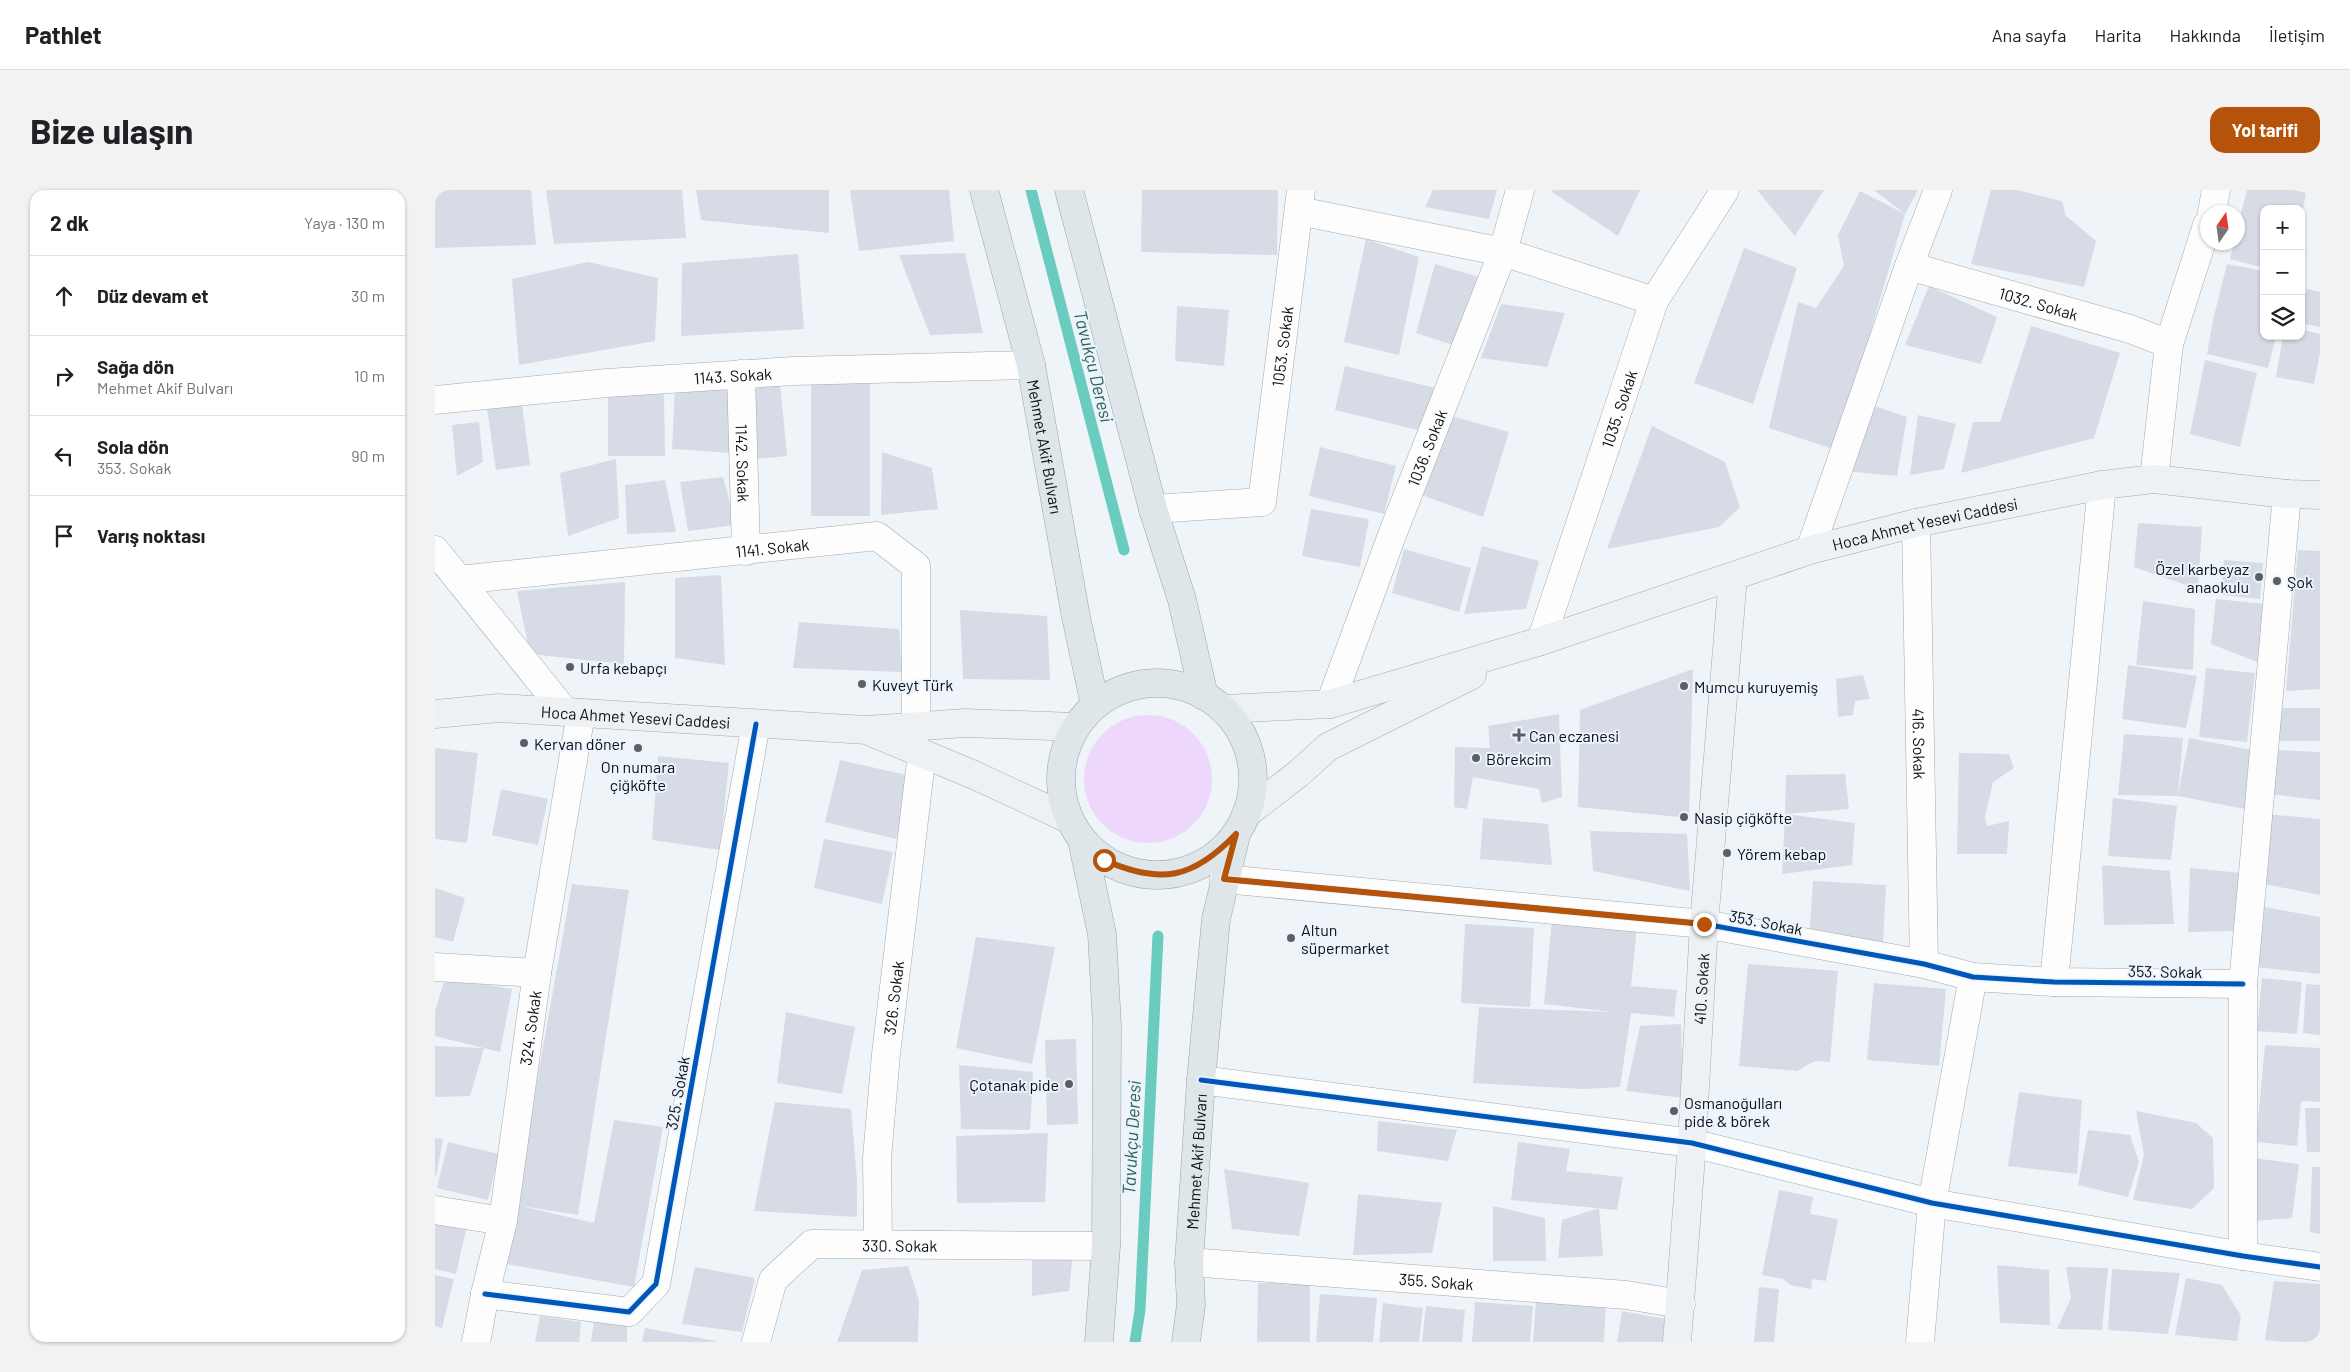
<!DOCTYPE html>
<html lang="tr">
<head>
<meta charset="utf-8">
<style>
	:root { --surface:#fff; --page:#f2f2f2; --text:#202124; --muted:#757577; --line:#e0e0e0; --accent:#b45309 }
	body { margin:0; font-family:Barlow,sans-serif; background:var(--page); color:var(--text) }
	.controls { position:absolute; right:15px; top:15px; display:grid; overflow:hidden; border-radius:10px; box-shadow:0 1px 4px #0004 }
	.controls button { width:45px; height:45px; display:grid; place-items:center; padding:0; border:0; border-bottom:1px solid var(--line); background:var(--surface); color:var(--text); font:25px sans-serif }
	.compass { position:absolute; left:1765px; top:15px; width:45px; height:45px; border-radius:50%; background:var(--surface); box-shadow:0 1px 4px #0004; rotate:13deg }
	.stop { position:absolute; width:15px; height:15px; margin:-11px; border:4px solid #b45309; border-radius:50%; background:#fff }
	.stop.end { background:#b45309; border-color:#fff; box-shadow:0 1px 5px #0008 }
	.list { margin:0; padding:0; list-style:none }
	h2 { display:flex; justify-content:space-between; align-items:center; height:65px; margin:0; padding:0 20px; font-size:21px }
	h2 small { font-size:16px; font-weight:400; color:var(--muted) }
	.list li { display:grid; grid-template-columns:32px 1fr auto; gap:15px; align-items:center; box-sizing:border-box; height:80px; padding:0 20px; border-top:1px solid var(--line) }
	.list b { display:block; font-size:19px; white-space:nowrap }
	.list p { margin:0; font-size:16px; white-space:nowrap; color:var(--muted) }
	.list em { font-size:16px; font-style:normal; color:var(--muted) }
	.icon { flex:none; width:28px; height:28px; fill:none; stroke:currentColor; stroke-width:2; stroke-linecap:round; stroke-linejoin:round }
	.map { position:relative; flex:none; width:1885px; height:1152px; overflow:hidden; border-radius:15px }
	header { display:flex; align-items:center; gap:30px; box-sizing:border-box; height:70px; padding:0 25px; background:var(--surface); border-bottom:1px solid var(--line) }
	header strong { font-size:24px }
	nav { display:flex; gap:28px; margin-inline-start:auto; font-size:18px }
	.intro { display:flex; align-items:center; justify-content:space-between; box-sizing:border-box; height:120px; padding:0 30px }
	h1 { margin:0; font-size:35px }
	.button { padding:12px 22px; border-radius:15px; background:var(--accent); color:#fff; font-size:18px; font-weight:700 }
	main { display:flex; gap:30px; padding:0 30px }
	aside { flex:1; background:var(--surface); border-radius:15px; box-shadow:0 1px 4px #0004 }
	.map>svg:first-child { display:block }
	.green { fill:#edd8fb }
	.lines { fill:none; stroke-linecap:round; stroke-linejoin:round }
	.stream { stroke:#6acbbf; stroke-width:11 }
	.building { fill:#d7dbe6 }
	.street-casing { stroke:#a4a9ad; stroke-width:29 }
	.secondary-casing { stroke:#a4a9ad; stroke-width:29 }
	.primary-casing { stroke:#95a4a9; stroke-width:29 }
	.street { stroke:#fdfdfe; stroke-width:28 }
	.secondary { stroke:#eef1f3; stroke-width:28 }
	.primary { stroke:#dfe6e9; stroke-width:28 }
	.cycleway-casing { stroke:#ebf3fd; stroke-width:8 }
	.cycleway { stroke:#0057b8; stroke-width:5 }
	.route { stroke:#b45309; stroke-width:6 }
	.poi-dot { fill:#5b5f64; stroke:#ebf3fd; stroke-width:2 }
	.labels { text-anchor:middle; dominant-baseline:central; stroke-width:4; stroke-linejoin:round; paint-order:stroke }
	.street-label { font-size:16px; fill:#0b0f13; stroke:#ebf3fd }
	.poi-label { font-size:16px; fill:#0b0f13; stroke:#ebf3fd; text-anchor:start }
	.water-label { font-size:18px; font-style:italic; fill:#2e6259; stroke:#ebf3fd }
</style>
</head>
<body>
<header>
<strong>Pathlet</strong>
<nav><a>Ana sayfa</a><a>Harita</a><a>Hakkında</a><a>İletişim</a></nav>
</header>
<div class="intro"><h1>Bize ulaşın</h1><a class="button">Yol tarifi</a></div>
<main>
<aside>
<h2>2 dk<small>Yaya · 130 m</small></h2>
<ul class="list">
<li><svg class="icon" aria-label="ahead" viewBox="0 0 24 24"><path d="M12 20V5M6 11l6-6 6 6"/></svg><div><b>Düz devam et</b></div><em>30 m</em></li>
<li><svg class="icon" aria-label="right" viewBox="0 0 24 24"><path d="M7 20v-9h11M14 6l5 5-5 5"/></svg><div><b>Sağa dön</b><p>Mehmet Akif Bulvarı</p></div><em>10 m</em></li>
<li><svg class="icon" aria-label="left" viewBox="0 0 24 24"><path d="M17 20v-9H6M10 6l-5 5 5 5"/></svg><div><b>Sola dön</b><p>353. Sokak</p></div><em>90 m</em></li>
<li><svg class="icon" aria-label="arrive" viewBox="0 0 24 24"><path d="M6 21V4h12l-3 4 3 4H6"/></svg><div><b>Varış noktası</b></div></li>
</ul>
</aside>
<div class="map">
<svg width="1885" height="1152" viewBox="0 0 1885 1152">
	<rect width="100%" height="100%" fill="#eff4f9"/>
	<circle class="green" cx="713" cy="589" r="64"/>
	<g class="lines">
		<g class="stream">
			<polyline points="596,0 689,360"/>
			<polyline points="700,1152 705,1120 723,746"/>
		</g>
	</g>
	<g class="building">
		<polygon points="0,0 96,0 101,55 0,58"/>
		<polygon points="111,0 247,0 251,48 119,54"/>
		<polygon points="261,0 394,0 394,43 266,30"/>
		<polygon points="415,0 514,0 519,51 424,61"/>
		<polygon points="707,0 843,0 842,65 706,62"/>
		<polygon points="998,0 1062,0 1054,29 990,17"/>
		<polygon points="1118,0 1205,0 1183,46 1117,2"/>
		<polygon points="1322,0 1389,0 1360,46"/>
		<polygon points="1439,0 1483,0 1470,24"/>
		<polygon points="1556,0 1582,0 1627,11 1631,26 1661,51 1649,97 1536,74"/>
		<polygon points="1812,0 1858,0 1871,3 1867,25 1866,19 1829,19 1829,78 1795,69 1799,52 1802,52 1802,39"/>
		<polygon points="1425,1 1470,24 1401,260 1334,238 1363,112 1381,118 1409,76 1403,45"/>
		<polygon points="931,49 984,67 964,165 909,152"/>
		<polygon points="1309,58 1362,78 1318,214 1259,193"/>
		<polygon points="530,63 548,143 495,145 464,65"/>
		<polygon points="363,64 369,139 246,146 247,73"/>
		<polygon points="153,72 223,88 220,151 84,175 77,89"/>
		<polygon points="1000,74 1051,89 1024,157 981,143"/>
		<polygon points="1792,74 1829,81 1829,146 1841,146 1833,178 1772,164 1778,130"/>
		<polygon points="1494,96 1562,127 1546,174 1470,155"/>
		<polygon points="1872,99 1885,102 1885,137 1866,133 1866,117"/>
		<polygon points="1066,114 1130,123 1112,177 1046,168"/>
		<polygon points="742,116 794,120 789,176 740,171"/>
		<polygon points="1596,136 1685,163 1659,248 1526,283 1538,232 1565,232"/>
		<polygon points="1866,139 1885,144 1885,163 1879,194 1841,187 1848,146 1866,146"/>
		<polygon points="1770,170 1822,183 1805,257 1755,244"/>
		<polygon points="910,176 1009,200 987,241 900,220"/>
		<polygon points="345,193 352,266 321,269 314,197"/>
		<rect x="376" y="193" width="59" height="133"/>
		<polygon points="240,197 300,200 297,263 237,259"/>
		<polygon points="173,203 229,203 230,266 173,266"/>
		<polygon points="87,214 95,275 61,280 52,219"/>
		<polygon points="1434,214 1472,227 1462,286 1410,281"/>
		<polygon points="1009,224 1074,242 1048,327 986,305"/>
		<polygon points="1483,225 1521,234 1509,279 1475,285"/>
		<polygon points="44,232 48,272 22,286 17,235"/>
		<polygon points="1217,236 1290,272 1305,317 1284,337 1172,359"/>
		<polygon points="885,257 961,276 949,324 874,306"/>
		<polygon points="447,262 497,278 503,319 446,325"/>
		<polygon points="181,269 184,328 133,346 125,283"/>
		<polygon points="288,287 301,335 253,341 245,292"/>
		<polygon points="230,290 241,342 192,344 190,295"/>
		<polygon points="876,319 934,329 925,377 867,366"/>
		<polygon points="1703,333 1767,337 1763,399 1699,377"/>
		<polygon points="1047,356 1104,371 1091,419 1029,424"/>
		<polygon points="969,359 1036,378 1024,422 957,403"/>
		<polygon points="1863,360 1885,361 1885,499 1851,501"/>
		<polygon points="1789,370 1828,373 1825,409 1786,405"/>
		<polygon points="286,385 290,475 240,468 240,388"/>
		<polygon points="190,392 189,474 95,464 82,401"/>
		<polygon points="1781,409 1831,414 1825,473 1776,454"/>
		<polygon points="1708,411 1760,419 1758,480 1701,475"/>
		<polygon points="525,420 612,426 615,490 528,489"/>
		<polygon points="364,432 464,439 467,482 358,478"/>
		<polygon points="1693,475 1762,486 1751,538 1687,529"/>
		<polygon points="1771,478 1820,483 1812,552 1764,547"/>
		<polygon points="1258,479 1254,628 1143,617 1145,520"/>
		<polygon points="1428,485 1435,509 1420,511 1418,525 1403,527 1401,489"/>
		<polygon points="1846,518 1885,518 1885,551 1842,551"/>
		<polygon points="1124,524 1127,607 1107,613 1104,599 1038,587 1032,619 1019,617 1020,557 1055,558 1053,536"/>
		<polygon points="1689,544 1748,548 1743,605 1754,548 1822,561 1810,619 1743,606 1683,605"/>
		<polygon points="0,558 43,563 32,653 0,649"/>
		<polygon points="1840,560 1885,562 1885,610 1835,604"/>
		<polygon points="1524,563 1574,564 1579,578 1558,592 1550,627 1552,636 1574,631 1572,664 1522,664"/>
		<polygon points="223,566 294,573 285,660 217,650"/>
		<polygon points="405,570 476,586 461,649 390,632"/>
		<polygon points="1410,584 1414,619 1350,624 1351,585"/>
		<polygon points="66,599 113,609 103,655 57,645"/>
		<polygon points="1678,608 1742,616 1736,670 1673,666"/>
		<polygon points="1350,624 1420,633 1417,675 1347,684"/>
		<polygon points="1831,624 1885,629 1885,705 1824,693"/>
		<polygon points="1048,628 1113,634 1117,675 1045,669"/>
		<polygon points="1155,641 1252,644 1255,701 1158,681"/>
		<polygon points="389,649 458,662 447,714 379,698"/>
		<polygon points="1667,675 1735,681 1739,734 1669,735"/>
		<polygon points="1755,678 1806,683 1808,741 1753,742"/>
		<polygon points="1378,691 1451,695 1448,753 1374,749"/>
		<polygon points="137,694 194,700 143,1025 86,1016 159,1033 179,930 228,937 199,1097 72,1074 80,1015"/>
		<polygon points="0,698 30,708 18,752 0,747"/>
		<polygon points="1829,717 1885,727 1885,784 1820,777"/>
		<polygon points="1117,730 1202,738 1196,796 1242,800 1239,827 1196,823 1185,897 1148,899 1038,893 1044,817 1178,822 1109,814"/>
		<polygon points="1030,734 1099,738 1095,817 1026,813"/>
		<polygon points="541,747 620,757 597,874 521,858"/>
		<polygon points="1313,774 1403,781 1395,872 1380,871 1362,881 1304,876"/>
		<polygon points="10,788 77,799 65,862 0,846 0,821"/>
		<polygon points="1827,788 1867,792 1862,844 1822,841"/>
		<polygon points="1439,793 1511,799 1504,876 1432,870"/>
		<polygon points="1871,794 1885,795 1885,845 1868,843"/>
		<polygon points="351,822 420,837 407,904 342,893"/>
		<polygon points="1246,834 1248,908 1191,901 1205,836"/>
		<polygon points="641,849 643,934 612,935 610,850"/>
		<polygon points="1830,855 1885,858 1885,912 1866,911 1862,956 1821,952"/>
		<polygon points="0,856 49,858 35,906 0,907"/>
		<polygon points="524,875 598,882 595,940 526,939"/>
		<polygon points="1584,902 1647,910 1642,984 1573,976"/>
		<polygon points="340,912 416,919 422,990 422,1027 319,1021"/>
		<polygon points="1870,918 1885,918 1885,962 1872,962"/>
		<polygon points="1701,921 1761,933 1778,948 1779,998 1757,1019 1698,1010 1709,965"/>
		<polygon points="943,931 1022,940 1013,971 942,961"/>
		<polygon points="1653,940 1695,945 1704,972 1693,1007 1643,995"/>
		<polygon points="613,943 610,1012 522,1013 521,946"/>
		<polygon points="0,948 8,949 1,986 0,986"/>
		<polygon points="13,952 64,964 53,1010 2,998"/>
		<polygon points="1083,952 1135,959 1131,981 1188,987 1182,1020 1076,1010"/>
		<polygon points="1819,968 1864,974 1857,1028 1818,1031"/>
		<polygon points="1877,977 1885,977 1885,1044 1875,1042"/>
		<polygon points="789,979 874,993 864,1046 797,1039"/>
		<polygon points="1344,1000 1378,1007 1375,1024 1403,1029 1391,1091 1377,1089 1376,1099 1355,1095 1348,1089 1327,1085"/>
		<polygon points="923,1004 1007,1013 997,1063 918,1065"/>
		<polygon points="1058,1016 1110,1028 1111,1071 1058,1071"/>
		<polygon points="1164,1018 1168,1066 1123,1068 1127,1030"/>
		<polygon points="0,1023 33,1031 21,1084 0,1079"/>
		<polygon points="638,1064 634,1101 597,1106 597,1068"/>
		<polygon points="1562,1075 1614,1080 1615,1135 1565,1133"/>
		<polygon points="473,1076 484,1110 483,1152 402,1152 427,1080"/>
		<polygon points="260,1077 320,1088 307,1142 247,1134"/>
		<polygon points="1631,1077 1673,1078 1667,1140 1622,1139 1636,1108"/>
		<polygon points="1677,1079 1745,1083 1733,1144 1673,1140"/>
		<polygon points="0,1085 19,1089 7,1138 0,1136"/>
		<polygon points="1751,1088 1787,1095 1806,1126 1802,1151 1740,1145"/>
		<polygon points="1839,1091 1885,1094 1885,1152 1847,1152 1830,1150"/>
		<polygon points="823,1093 875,1093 875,1152 822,1152"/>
		<polygon points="1324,1097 1344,1099 1339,1152 1319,1152"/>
		<polygon points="885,1104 942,1108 938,1152 881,1152"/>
		<polygon points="1101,1109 1171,1113 1169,1152 1098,1152"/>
		<polygon points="1040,1112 1098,1116 1095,1152 1037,1152"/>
		<polygon points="948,1113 988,1118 984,1152 944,1152"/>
		<polygon points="991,1116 1030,1120 1027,1152 987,1152"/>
		<polygon points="1187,1121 1236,1130 1232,1152 1182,1152"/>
		<polygon points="105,1126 146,1132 144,1152 100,1152"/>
		<polygon points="159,1130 192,1136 192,1152 156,1152"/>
		<polygon points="210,1138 281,1151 281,1152 207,1152"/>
	</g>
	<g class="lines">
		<defs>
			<g id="street">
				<polyline points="864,21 1068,62 1219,111"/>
				<polyline points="1777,22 1781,0"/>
				<path id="s1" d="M1474,76L1695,139L1734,154"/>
				<path id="s2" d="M306,184L311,361"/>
				<path id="s3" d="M0,210L172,193L359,181L596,175"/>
				<polyline points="1719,289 1734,154 1772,35"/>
				<path id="s4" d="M718,319L827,312L866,0"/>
				<path id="s5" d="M1481,333L1489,774"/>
				<polyline points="0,360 130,522"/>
				<polyline points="1375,360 1474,76 1503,0"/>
				<path id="s6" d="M24,390L442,346L481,376V537"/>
				<path id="s7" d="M1106,451L1219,111L1290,0"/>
				<path id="s8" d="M895,514L957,345L1068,62L1085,0"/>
				<polyline points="789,689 1269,734 1489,774 1538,787 1619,792 1808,794"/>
				<polyline points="0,777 102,783"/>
				<polyline points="1619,792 1667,295"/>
				<polyline points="766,890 1257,953 1497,1013 1808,1066 1885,1077"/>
				<polyline points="0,1020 68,1031"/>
				<path id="s9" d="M443,1053L442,968L451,864L487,563"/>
				<polyline points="1808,1066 1808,794 1852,304"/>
				<path id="s10" d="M754,1072L1191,1105L1246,1114"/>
				<polyline points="50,1104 194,1122 221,1094 321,534"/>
				<path id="s11" d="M41,1152L50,1104L68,1031L102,783L146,523"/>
				<path id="s12" d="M321,1152L338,1090L377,1054L671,1056"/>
				<polyline points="1485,1152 1497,1013 1538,787"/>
			</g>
			<g id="secondary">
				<path id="s13" d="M788,519L895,514L1106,451L1375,360L1481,333L1667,295L1719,289L1852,304L1885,305"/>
				<path id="s14" d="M0,524L63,518L432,540L530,533L640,537"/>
				<polyline points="436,542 539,585 634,629"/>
				<polyline points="811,624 863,584 893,557 1037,485"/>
				<path id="s15" d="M1242,1152L1257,953L1269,734L1298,387"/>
			</g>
			<g id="primary">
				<path id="s16" d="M549,0L596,175L641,427L660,515"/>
				<polyline points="634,0 718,319 747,410 769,506"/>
				<circle cx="722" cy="589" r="96"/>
				<polyline points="647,650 667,744 672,835 671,1056 664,1152"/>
				<path id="s17" d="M751,1152L756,1115L754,1072L766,890L781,729L801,645"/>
			</g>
		</defs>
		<use href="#street" class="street-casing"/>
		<use href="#secondary" class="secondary-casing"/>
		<use href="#primary" class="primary-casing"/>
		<use href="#street" class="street"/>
		<use href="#secondary" class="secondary"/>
		<use href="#primary" class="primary"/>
		<defs>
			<g id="cycleway">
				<polyline points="789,689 1269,734 1489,774 1538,787 1619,792 1808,794"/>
				<polyline points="766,890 1257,953 1497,1013 1808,1066 1885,1077"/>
				<polyline points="50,1104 194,1122 221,1094 321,534"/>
			</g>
		</defs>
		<use href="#cycleway" class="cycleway-casing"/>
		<use href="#cycleway" class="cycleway"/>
	</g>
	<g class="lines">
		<path class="route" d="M669,670C726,695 758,689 801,644L789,689L1269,734"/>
	</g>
	<g class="poi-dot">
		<circle cx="1824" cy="387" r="5"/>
		<circle cx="1842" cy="391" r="5"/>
		<circle cx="135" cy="477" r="5"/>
		<circle cx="427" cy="494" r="5"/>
		<circle cx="1249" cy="496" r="5"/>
		<path d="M1081.5 537.5h5v5h5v5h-5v5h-5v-5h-5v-5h5z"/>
		<circle cx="89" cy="553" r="5"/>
		<circle cx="203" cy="558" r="5"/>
		<circle cx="1041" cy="568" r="5"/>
		<circle cx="1249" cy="627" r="5"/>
		<circle cx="1292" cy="663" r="5"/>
		<circle cx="856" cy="748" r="5"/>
		<circle cx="634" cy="894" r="5"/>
		<circle cx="1239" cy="921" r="5"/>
	</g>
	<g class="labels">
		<g class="street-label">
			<text stroke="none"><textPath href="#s1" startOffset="135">1032. Sokak</textPath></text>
			<text stroke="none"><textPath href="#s4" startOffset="266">1053. Sokak</textPath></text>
			<text stroke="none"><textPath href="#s3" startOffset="299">1143. Sokak</textPath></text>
			<text stroke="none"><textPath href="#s7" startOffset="245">1035. Sokak</textPath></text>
			<text stroke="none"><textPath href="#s16" startOffset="264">Mehmet Akif Bulvarı</textPath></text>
			<text stroke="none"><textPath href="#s8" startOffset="274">1036. Sokak</textPath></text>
			<text stroke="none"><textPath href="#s2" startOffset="89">1142. Sokak</textPath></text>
			<text stroke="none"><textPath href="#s13" startOffset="729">Hoca Ahmet Yesevi Caddesi</textPath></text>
			<text stroke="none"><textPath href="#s6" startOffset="315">1141. Sokak</textPath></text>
			<text stroke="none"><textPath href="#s14" startOffset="201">Hoca Ahmet Yesevi Caddesi</textPath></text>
			<text stroke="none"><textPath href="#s5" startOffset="221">416. Sokak</textPath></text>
			<text transform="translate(1331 732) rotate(11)">353. Sokak</text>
			<text transform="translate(1730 781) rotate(1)">353. Sokak</text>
			<text stroke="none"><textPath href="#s15" startOffset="354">410. Sokak</textPath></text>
			<text stroke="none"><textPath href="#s9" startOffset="246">326. Sokak</textPath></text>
			<text stroke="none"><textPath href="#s11" startOffset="319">324. Sokak</textPath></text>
			<text transform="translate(242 903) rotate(-80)">325. Sokak</text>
			<text stroke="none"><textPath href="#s17" startOffset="181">Mehmet Akif Bulvarı</textPath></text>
			<text stroke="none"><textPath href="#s12" startOffset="205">330. Sokak</textPath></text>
			<text stroke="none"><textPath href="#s10" startOffset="248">355. Sokak</textPath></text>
		</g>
		<g class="poi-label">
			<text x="1814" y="378" text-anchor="end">Özel karbeyaz<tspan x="1814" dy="18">anaokulu</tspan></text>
			<text x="1852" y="391">Şok</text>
			<text x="145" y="477">Urfa kebapçı</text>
			<text x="437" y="494">Kuveyt Türk</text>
			<text x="1259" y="496">Mumcu kuruyemiş</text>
			<text x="1094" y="545">Can eczanesi</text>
			<text x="99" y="553">Kervan döner</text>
			<text x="1051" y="568">Börekcim</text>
			<text x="203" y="576" text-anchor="middle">On numara<tspan x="203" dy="18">çiğköfte</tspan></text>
			<text x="1259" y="627">Nasip çiğköfte</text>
			<text x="1302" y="663">Yörem kebap</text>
			<text x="866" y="739">Altun<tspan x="866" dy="18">süpermarket</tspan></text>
			<text x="624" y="894" text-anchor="end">Çotanak pide</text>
			<text x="1249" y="912">Osmanoğulları<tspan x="1249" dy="18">pide &amp; börek</tspan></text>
		</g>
		<g class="water-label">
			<text transform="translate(659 176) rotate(76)">Tavukçu Deresi</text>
			<text transform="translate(696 948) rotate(-87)">Tavukçu Deresi</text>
		</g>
	</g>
</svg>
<div class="controls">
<button>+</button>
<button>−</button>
<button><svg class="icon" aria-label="layers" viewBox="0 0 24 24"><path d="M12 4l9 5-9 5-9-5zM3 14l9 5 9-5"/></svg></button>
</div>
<svg class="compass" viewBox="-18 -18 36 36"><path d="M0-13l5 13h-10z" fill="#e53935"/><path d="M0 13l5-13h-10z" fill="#757577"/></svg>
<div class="stop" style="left:669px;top:670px"></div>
<div class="stop end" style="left:1269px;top:734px"></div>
</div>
</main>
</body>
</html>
